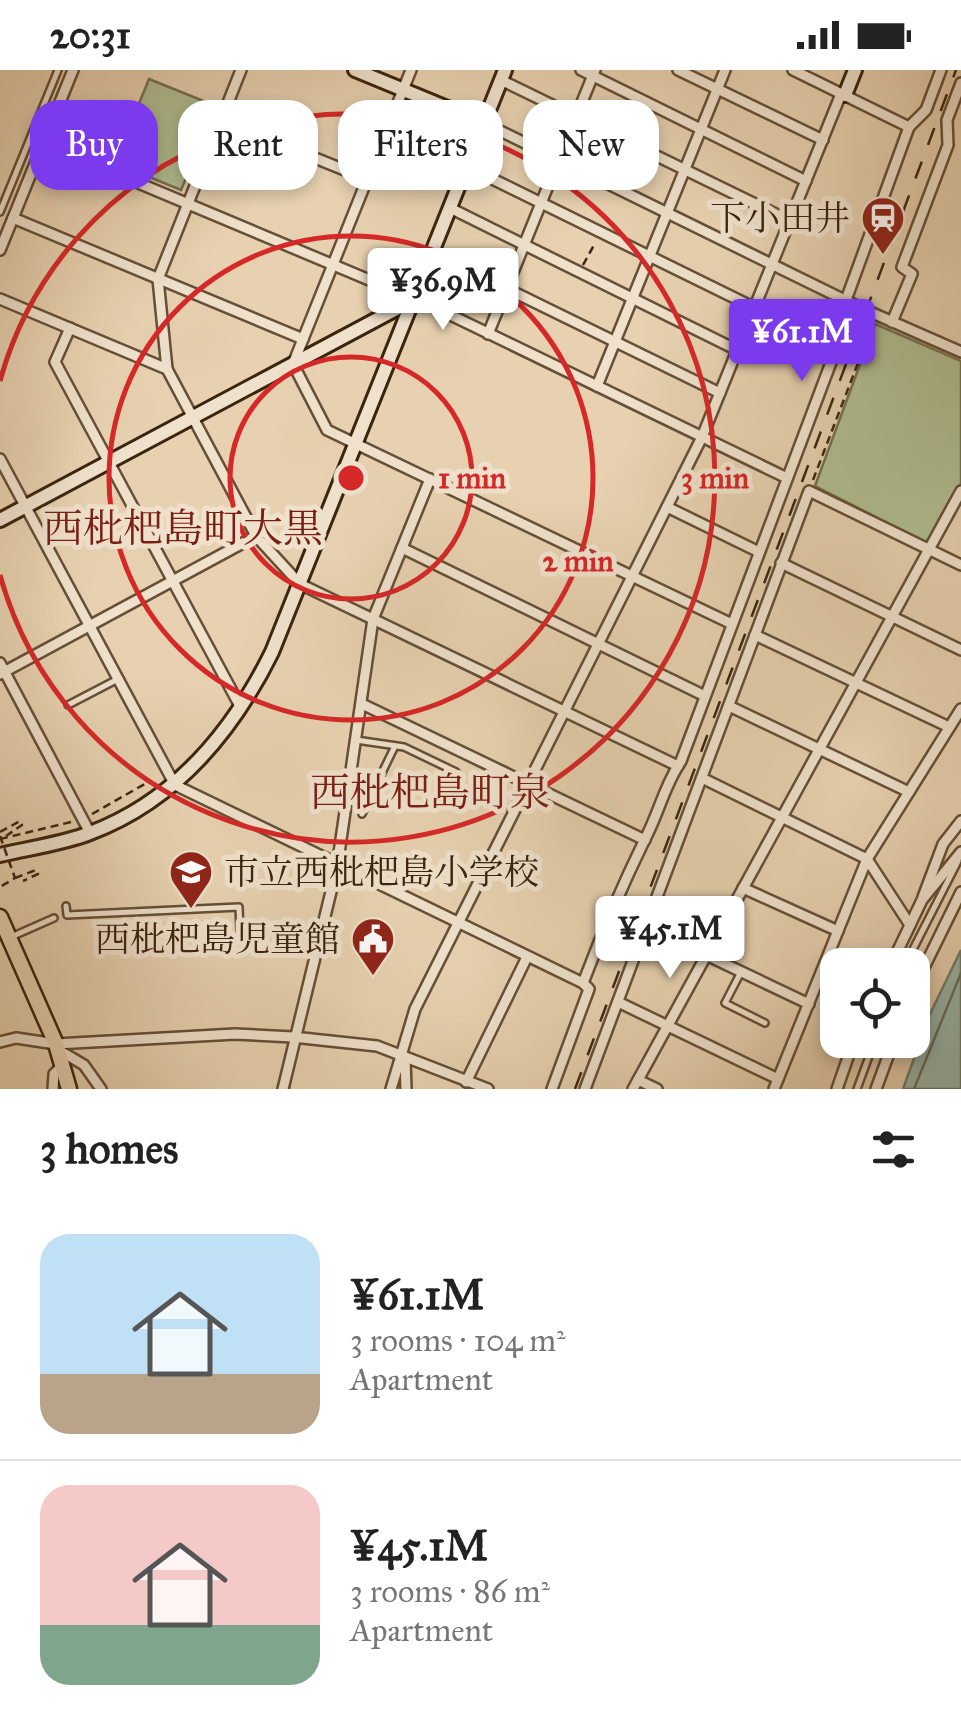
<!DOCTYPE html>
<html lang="en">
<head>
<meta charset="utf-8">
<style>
	:root { --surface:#fff; --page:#f6f6f6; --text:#222; --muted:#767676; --line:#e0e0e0; --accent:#7c3aed }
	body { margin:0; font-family:"IM FELL Great Primer","Noto Serif JP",serif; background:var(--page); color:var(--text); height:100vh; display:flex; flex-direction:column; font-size:38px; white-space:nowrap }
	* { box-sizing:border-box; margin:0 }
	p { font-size:32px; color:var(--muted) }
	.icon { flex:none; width:55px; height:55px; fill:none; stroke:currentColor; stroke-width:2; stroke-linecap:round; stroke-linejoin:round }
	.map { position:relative; height:1019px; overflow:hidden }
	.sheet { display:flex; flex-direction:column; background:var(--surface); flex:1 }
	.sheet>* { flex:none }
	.hud { position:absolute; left:30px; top:30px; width:902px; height:90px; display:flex; gap:20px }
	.tools { position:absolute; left:820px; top:878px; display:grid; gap:20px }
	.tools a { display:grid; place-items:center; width:110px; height:110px; border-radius:20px; background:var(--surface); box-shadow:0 5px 15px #0003; font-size:50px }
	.price { position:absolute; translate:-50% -85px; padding:0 22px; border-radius:10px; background:#fff; color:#222; font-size:32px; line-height:65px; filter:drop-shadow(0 2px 5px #0008) }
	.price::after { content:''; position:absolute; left:50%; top:60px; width:30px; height:22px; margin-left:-15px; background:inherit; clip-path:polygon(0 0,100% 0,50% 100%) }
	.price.selected { background:var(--accent); color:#fff }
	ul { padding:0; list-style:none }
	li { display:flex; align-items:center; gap:30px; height:250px; padding:0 40px }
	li+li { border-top:2px solid var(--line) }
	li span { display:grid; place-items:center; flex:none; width:280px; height:200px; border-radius:30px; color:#555 }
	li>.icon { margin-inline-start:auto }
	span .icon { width:120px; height:120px; fill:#fffc; stroke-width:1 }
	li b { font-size:42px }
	h2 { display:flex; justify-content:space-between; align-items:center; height:120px; padding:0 40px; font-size:42px }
	.pill { padding:0 35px; border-radius:30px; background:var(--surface); box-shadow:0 5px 15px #0003; font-size:35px; line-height:90px }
	.pill.selected { background:var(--accent); color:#fff }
	.status { display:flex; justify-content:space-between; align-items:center; height:70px; padding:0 50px; background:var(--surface); direction:ltr }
	.status svg { height:28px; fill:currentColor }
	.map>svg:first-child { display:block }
</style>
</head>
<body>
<div class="status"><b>20:31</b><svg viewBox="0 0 49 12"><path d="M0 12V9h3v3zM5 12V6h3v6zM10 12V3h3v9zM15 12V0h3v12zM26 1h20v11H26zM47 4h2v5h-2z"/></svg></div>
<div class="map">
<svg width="961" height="1019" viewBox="0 0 961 1019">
	<rect width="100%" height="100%" fill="#e7d1b0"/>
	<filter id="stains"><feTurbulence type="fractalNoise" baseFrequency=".002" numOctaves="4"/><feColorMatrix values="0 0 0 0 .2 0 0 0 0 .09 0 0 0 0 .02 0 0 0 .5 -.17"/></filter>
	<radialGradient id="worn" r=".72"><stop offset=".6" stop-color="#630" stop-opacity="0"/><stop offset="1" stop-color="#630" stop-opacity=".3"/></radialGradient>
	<!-- green -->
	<g fill="#afbd90" stroke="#75704f" stroke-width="2.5">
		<polygon points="149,9 216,36 181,120 115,93"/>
		<polygon points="875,254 961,291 961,413 933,470 927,473 815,416"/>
	</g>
	<!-- water -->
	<polygon fill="#97b7ab" stroke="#727c6c" stroke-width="2.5" points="961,880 961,1019 903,1019 930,944"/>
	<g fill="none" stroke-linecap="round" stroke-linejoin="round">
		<!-- shore -->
		<polyline stroke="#696e5c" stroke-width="2.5" points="914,1019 961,903"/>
		<!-- lane casing -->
		<g stroke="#664f36" stroke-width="10">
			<g id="lane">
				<polyline points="0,142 58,0"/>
				<polyline points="752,246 804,263 808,268"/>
				<polyline points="68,635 116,610"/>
				<polyline points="356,670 404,677 456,702"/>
				<polyline points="362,744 395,676"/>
				<polyline points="66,836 67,845 239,837 240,861 304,858 320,865"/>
				<polyline points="11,867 54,848"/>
				<polyline points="905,895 958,791"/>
				<polyline points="741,902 725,933 765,953"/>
				<polyline points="857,1019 875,970"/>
			</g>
		</g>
		<!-- street casing -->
		<g stroke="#664f36" stroke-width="14">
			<g id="street">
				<polyline points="241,0 158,209 167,299 256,466 300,514 678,696"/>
				<polyline points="411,0 293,294 327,360 732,554"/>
				<polyline points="581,0 806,111"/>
				<polyline points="678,0 823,70"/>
				<polyline points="793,0 909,57"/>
				<polyline points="501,10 790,151"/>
				<polyline points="221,50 367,109"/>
				<polyline points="484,53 861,238 961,282"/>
				<polyline points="43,73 436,238 787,408"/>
				<polyline points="466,96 755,238"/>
				<polyline points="450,138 737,280"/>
				<polyline points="13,148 303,269"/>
				<polyline points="0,180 73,0"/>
				<polyline points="432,182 720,323"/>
				<polyline points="0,229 167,299"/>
				<polyline points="846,230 909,57 926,40 941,0"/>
				<polyline points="892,252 912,204 902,197 948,75 947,50 961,13"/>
				<polyline points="70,258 55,292 241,638"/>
				<polyline points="488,264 595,0"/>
				<polyline points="597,316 725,0"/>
				<polyline points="0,389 175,715 583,913"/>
				<polyline points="667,437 759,482"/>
				<polyline points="402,478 705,626"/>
				<polyline points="781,493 961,580"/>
				<polyline points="755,565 949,657"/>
				<polyline points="0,593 90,763"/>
				<polyline points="0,604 256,466"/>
				<polyline points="362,634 645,770"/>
				<polyline points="729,636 909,722"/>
				<polyline points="702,708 867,789 910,855"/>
				<polyline points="743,818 838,861"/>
				<polyline points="923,827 943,774 961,751"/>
				<polyline points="706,885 809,934"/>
				<polyline points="891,895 922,830 961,782"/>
				<polyline points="912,922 961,822"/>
				<polyline points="618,932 778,1009"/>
				<polyline points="0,972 16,968 56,974 235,964 293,967 377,976 488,1019"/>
				<polyline points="57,979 84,995 101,1019"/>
				<polyline points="405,989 406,1019"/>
				<polyline points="638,1010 657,1019"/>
				<polyline points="466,1012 527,887"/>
				<polyline points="53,1019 54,1004 62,996"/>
				<polyline points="283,1019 337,797 373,549 430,409"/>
				<polyline points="391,1019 415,939 702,367 841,24"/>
				<path d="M552,1019L589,919L583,913C602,863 622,816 645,769C659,743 664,716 681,691L853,234"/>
				<polyline points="585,1019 809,421 961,495"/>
				<polyline points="633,1019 961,421"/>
				<polyline points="774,1019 867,789 961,639"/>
				<polyline points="837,1019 854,970"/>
				<polyline points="876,1019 894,970"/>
			</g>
		</g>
		<!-- secondary casing -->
		<g stroke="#3b240e" stroke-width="18">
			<g id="secondary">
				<polyline points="355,0 484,53"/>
				<polyline points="845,25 855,0"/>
				<polyline points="0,450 413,230"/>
				<path d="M0,785C29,778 62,774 90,763C175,731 233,661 272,582L505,0"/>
			</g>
		</g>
		<!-- primary casing -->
		<g stroke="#3b240e" stroke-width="19">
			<polyline id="primary" points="0,847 56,974 69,1019"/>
		</g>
		<!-- path -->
		<g stroke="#3b240e" stroke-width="2.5" stroke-dasharray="8 5" stroke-linecap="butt">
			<polyline points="583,195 594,175"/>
			<polyline points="813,410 873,254"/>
			<polyline points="92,744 150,711 153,714"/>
			<polyline points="0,762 20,751 22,755 6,766"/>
			<polyline points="0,769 71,752"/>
			<polyline points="15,808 36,800 38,804 23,811"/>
		</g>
		<!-- lane -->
		<use href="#lane" stroke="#efe1cc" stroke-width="5"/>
		<!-- street -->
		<use href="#street" stroke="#efe1cc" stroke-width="9"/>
		<!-- secondary -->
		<use href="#secondary" stroke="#efe1cc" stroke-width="12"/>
		<!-- primary -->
		<use href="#primary" stroke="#e7d1b0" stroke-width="14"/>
		<!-- rail -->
		<polyline stroke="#3b240e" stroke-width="2.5" stroke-dasharray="18 18" stroke-linecap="butt" points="575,1019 956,0"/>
		<!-- path-bridge -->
		<polyline stroke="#3b240e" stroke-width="2.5" stroke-dasharray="8 5" stroke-linecap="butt" points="0,766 15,808 0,817"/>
	</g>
	<!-- distance rings -->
	<g fill="none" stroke="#d62828" stroke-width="5">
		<circle cx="351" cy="408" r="121"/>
		<circle cx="351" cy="408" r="242"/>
		<path d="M0 311A364 364 0 1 1 0 505"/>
	</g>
	<!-- icons -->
	<defs>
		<g id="station-pin" transform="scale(2.25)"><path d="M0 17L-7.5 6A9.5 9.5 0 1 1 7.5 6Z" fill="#8f2418" stroke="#efe1cc"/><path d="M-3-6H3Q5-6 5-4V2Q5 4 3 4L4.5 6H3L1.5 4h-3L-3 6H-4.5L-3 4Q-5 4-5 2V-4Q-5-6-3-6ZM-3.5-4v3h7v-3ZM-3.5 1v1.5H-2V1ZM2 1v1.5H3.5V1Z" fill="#fff"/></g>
		<g id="school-pin" transform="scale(2.25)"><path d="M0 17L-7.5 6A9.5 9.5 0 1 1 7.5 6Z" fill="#8f2418" stroke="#efe1cc"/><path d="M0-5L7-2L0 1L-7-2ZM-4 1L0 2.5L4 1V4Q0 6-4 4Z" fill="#fff"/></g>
		<g id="civic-pin" transform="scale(2.25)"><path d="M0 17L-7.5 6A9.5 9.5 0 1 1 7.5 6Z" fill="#8f2418" stroke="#efe1cc"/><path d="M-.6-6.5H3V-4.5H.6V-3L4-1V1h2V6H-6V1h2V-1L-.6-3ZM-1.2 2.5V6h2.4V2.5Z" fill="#fff"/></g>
	</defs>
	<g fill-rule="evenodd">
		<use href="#station-pin" x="883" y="148"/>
		<use href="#school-pin" x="191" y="802"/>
		<use href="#civic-pin" x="373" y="869"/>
	</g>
	<g text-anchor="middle" stroke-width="10" stroke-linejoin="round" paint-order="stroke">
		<!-- poi labels -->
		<g font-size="35" fill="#3b240e" stroke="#efe1cc" text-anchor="end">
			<text x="850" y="160">下小田井</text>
			<text x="224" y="814" text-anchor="start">市立西枇杷島小学校</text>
			<text x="340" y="881">西枇杷島児童館</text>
		</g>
		<!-- quarter labels -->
		<g font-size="40" fill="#7a1f14" stroke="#efe1cc">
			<text x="183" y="472">西枇杷島町大黒</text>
			<text x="430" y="736">西枇杷島町泉</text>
		</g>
	</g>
	<circle cx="351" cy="408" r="15" fill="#d62828" stroke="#efe1cc" stroke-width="5"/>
	<g font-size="30" text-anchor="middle" font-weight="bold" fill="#d62828" stroke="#efe1cc" stroke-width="10" stroke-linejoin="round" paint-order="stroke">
		<text x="472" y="418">1 min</text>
		<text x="715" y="418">3 min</text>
		<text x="578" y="501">2 min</text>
	</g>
	<rect width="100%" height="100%" filter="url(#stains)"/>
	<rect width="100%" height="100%" fill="url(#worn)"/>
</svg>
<div class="tools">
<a><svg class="icon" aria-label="locate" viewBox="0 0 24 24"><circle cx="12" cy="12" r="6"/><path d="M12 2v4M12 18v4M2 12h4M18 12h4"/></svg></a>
</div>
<b class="price" style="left:443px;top:263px">¥36.9M</b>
<b class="price selected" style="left:802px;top:314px">¥61.1M</b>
<b class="price" style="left:670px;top:911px">¥45.1M</b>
<div class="hud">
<a class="pill selected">Buy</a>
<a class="pill">Rent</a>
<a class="pill">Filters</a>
<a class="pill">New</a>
</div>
</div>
<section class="sheet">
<h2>3 homes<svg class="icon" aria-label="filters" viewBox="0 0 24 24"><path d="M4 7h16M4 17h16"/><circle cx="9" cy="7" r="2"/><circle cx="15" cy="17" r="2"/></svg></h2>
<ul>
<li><span style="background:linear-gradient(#bfe0f5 70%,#b9a48a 0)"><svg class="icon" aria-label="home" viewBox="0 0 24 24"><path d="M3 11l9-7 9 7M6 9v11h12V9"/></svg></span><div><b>¥61.1M</b><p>3 rooms · 104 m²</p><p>Apartment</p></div></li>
<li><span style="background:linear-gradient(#f6c9c9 70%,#7fa58c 0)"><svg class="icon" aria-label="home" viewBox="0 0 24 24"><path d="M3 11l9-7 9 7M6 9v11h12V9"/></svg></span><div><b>¥45.1M</b><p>3 rooms · 86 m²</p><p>Apartment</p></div></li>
</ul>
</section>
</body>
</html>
